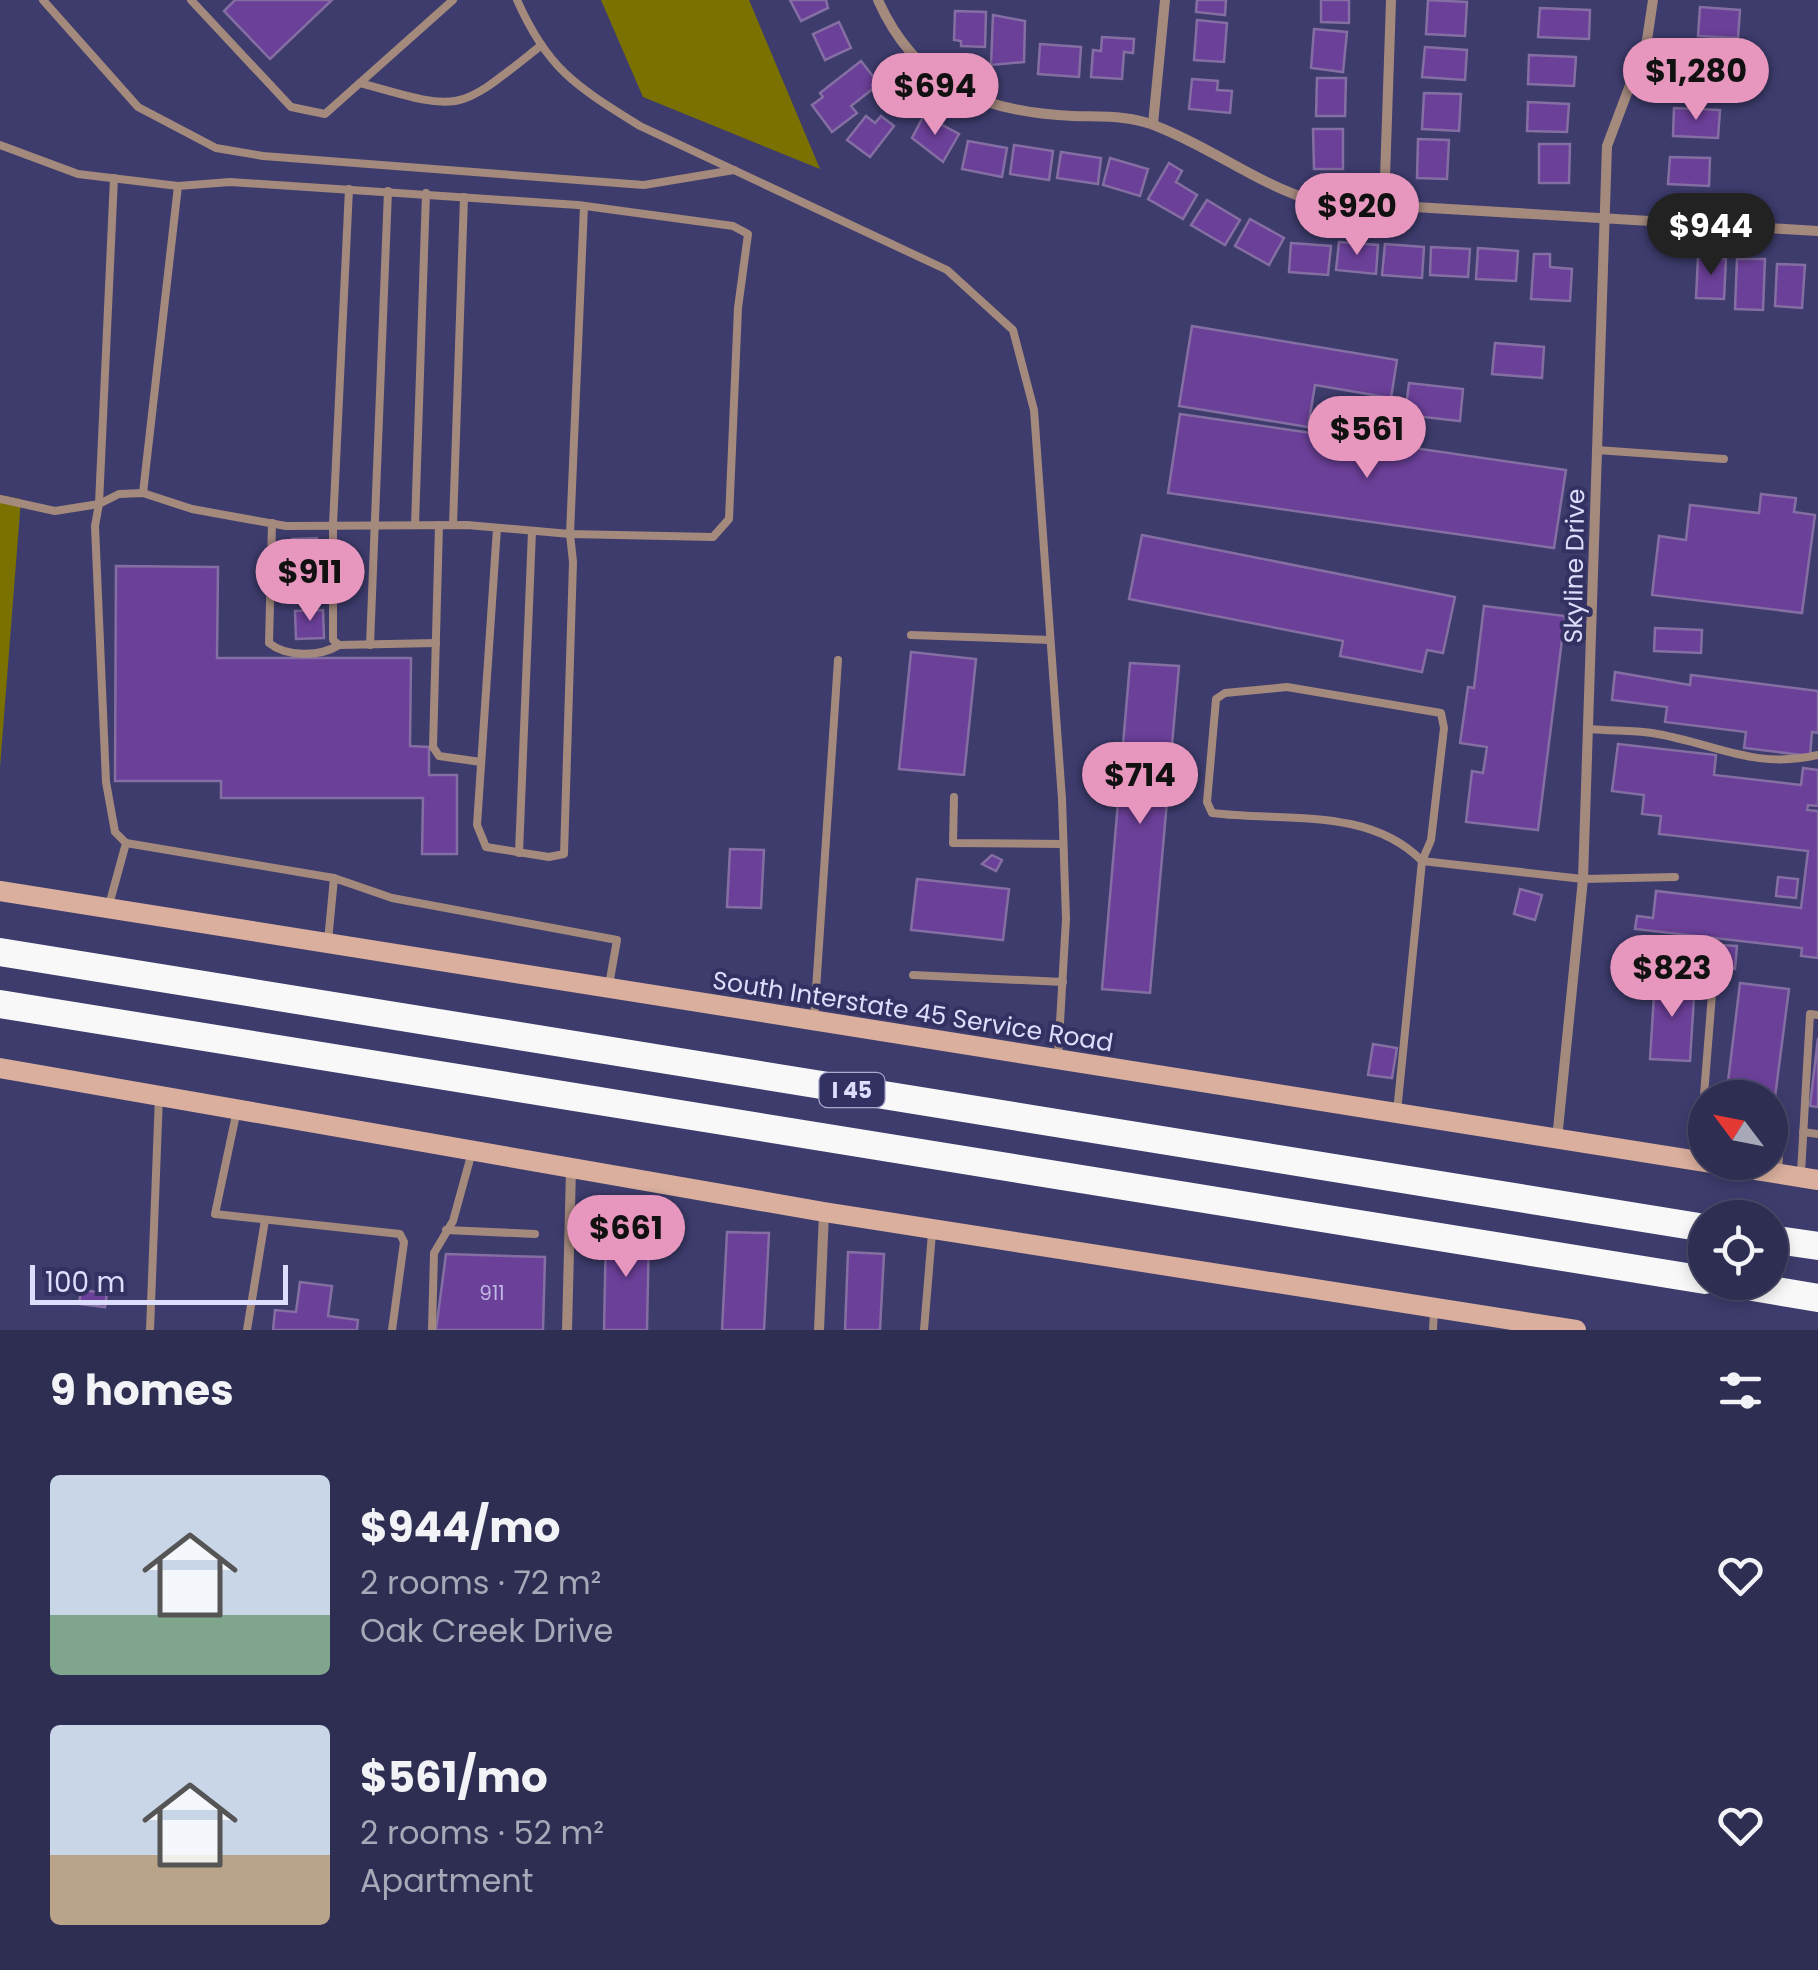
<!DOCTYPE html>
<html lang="en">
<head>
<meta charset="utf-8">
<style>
	:root { --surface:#2e2d52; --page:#363559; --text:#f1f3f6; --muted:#a7a8b8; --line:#494969; --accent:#e797bd }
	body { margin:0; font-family:Poppins,sans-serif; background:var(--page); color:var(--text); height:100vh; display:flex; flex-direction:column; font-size:38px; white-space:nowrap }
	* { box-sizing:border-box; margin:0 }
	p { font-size:32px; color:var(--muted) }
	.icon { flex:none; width:55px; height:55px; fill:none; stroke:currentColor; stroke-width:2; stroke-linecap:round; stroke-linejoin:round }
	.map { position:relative; height:1330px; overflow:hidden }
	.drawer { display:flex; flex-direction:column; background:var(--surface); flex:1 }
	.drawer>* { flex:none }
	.needle { width:65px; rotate:302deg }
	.tools { position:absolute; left:1688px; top:1080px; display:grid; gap:20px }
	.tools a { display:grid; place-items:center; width:100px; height:100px; border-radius:50%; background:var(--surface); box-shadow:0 5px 15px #0003,0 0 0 2px var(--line); font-size:50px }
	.scale { position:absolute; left:30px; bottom:25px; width:258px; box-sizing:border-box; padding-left:10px; border:5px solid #dddefd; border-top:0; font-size:28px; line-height:35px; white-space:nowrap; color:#dddefd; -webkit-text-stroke:8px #333161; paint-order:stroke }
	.price { position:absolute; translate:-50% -85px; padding:0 22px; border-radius:35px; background:var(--accent); color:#111; font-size:32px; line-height:65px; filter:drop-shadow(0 2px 5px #0008) }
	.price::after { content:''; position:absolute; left:50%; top:60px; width:30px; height:22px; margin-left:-15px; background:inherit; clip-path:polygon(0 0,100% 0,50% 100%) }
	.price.selected { background:#222; color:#fff }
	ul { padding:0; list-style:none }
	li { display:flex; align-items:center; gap:30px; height:250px; padding:0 50px }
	li span { display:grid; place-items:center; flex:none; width:280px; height:200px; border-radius:10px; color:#555 }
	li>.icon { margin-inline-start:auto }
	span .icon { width:120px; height:120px; fill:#fffc; stroke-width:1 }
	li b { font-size:42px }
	h2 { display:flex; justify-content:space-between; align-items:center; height:120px; padding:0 50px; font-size:42px }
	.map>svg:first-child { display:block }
</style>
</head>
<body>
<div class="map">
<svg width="1818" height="1330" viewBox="0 0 1818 1330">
	<rect width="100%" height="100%" fill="#3d3c6d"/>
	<!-- forest -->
	<g fill="#7b7101">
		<polygon points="601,0 749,0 820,169 643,97"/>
		<polygon points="0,495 21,499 0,767"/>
	</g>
	<!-- building -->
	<g fill="#6b4099" stroke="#846ea2" stroke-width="2.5">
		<polygon points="235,0 332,0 270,59 224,11"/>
		<polygon points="790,0 826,0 828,8 801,21"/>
		<polygon points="1197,0 1226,0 1225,15 1196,12"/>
		<polygon points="1321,0 1349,0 1349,23 1321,22"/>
		<polygon points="1428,0 1467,2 1465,36 1426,34"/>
		<polygon points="1700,7 1740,10 1738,38 1698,36"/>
		<polygon points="1540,8 1590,10 1589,39 1538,37"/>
		<polygon points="955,11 986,12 985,47 961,46 961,41 954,40"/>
		<polygon points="993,15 1025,21 1024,62 991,65"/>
		<polygon points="1197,20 1227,23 1224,62 1194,60"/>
		<polygon points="839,22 851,48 825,60 813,34"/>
		<polygon points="1314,29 1347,32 1343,72 1311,68"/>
		<polygon points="1102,37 1134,39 1133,53 1124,52 1122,79 1091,77 1093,50 1101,51"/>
		<polygon points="1040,44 1081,47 1079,77 1038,74"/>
		<polygon points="1425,47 1467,50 1465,80 1422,77"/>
		<polygon points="1529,55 1576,57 1574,86 1528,84"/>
		<polygon points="1690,59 1727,60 1726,88 1689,87"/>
		<polygon points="861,61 879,84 851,106 857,113 832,132 812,105 823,97 820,93"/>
		<polygon points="1317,78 1346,78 1345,116 1316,116"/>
		<polygon points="1192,79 1218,81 1217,90 1232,91 1230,113 1189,109"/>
		<polygon points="1424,93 1461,94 1459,131 1422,129"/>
		<polygon points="1528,102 1569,104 1567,132 1527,131"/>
		<polygon points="1674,108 1720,110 1718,138 1673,136"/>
		<polygon points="924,115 959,134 943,162 912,138"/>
		<polygon points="866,116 875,123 881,116 894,126 870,157 847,140"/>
		<polygon points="1313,129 1343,129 1343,169 1314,169"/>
		<polygon points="1418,139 1449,140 1447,179 1417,178"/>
		<polygon points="968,141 1007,148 1002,177 962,169"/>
		<polygon points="1539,144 1570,144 1569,183 1539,183"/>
		<polygon points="1014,145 1053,151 1049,180 1010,174"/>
		<polygon points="1061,152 1101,158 1098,184 1057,178"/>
		<polygon points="1670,157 1710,158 1709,186 1668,184"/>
		<polygon points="1110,158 1148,169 1140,196 1103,185"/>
		<polygon points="1169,163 1182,171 1176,182 1197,195 1183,219 1148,199"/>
		<polygon points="1207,200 1240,220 1225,245 1191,225"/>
		<polygon points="1250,219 1284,238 1269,265 1235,246"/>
		<polygon points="1339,242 1378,245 1376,274 1336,270"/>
		<polygon points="1291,243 1331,246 1328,275 1289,272"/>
		<polygon points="1385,244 1424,247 1422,278 1382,275"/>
		<polygon points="1431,247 1470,249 1468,277 1430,275"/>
		<polygon points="1478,248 1518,251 1516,281 1476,279"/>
		<polygon points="1534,254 1550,254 1550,267 1572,269 1570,301 1531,299"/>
		<polygon points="1698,257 1726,259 1724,299 1696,298"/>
		<polygon points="1737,259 1765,259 1763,310 1735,309"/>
		<polygon points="1777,264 1805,265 1802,308 1775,306"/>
		<polygon points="1192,326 1397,360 1391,398 1315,385 1308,427 1179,406"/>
		<polygon points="1495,343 1544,347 1542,378 1492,374"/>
		<polygon points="1409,383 1463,389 1460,421 1405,415"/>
		<polygon points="1180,414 1566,470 1554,548 1168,493"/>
		<polygon points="1761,494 1796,498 1794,512 1815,515 1802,613 1652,595 1659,536 1686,540 1690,505 1759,513"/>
		<polygon points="1142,535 1455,597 1443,653 1427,650 1422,672 1340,656 1343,641 1129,599"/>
		<polygon points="317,538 319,603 294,603 292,539"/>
		<polygon points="116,566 218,567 217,658 411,658 410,746 429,747 429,775 457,775 457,854 422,854 423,798 221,798 221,781 115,781"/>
		<polygon points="1484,606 1565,616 1538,830 1466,822 1472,771 1483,773 1487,747 1460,743 1468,687 1474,688"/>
		<polygon points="323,610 324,638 296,639 295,611"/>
		<polygon points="1655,628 1702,630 1701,653 1654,651"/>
		<polygon points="911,652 976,659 964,775 899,769"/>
		<polygon points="1130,663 1179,666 1150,993 1102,989"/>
		<polygon points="1615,672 1690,685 1691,675 1818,691 1818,733 1812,732 1810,756 1744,748 1746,732 1665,722 1667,707 1612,700"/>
		<polygon points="1618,744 1716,755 1714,775 1801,785 1803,768 1818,770 1818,806 1808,805 1807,810 1818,811 1818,958 1801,956 1802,948 1635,929 1637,916 1653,918 1656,891 1801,908 1808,851 1659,834 1661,816 1642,814 1644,795 1612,791"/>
		<polygon points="730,849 764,850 761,908 727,907"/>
		<polygon points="992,855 1002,860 996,871 982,864"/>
		<polygon points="1778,877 1798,879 1796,898 1776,896"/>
		<polygon points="917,879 1009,889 1003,940 911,930"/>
		<polygon points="1520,889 1542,895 1535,920 1514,914"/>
		<polygon points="1698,944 1737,946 1735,969 1696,967"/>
		<polygon points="1655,979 1695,981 1690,1061 1650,1059"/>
		<polygon points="1740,983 1789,989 1774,1105 1770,1098 1726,1098"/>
		<polygon points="1818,1038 1818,1107 1810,1106"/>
		<polygon points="1373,1044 1397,1048 1392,1078 1368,1075"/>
		<polygon points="606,1230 649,1231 647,1330 604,1330"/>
		<polygon points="727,1232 769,1233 764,1330 722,1330"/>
		<polygon points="848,1252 884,1254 880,1330 845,1330"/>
		<polygon points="446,1254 545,1257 543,1330 436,1330"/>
		<polygon points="300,1282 332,1286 328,1316 358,1320 357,1330 273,1330 275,1310 296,1312"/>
		<polygon points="81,1290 107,1293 105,1307 79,1304"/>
	</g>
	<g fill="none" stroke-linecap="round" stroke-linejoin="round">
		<!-- service -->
		<g stroke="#a4897d" stroke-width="8">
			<polyline points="43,0 138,107 216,148 263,156 644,185 734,170"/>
			<polyline points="191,0 291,107 325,114 453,0"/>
			<path d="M517,0C548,70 576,86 640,126L947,270L1013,330L1034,410L1062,799L1066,919L1058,1057"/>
			<path d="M360,83C463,112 456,113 539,47"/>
			<polyline points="0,145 78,174 178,186"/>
			<polyline points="349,189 333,525 333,640 339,645 436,643"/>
			<polyline points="1597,450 1724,459"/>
			<polyline points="143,493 178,186 230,182 578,205 733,226 748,234 738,308 729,519 713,537 570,534 584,206"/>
			<polyline points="0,499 55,511 99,504 114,178"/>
			<path d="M272,523L269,643C286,657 320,657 339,645"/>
			<polyline points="415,525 426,193"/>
			<polyline points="439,525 433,747 439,756 481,762"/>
			<polyline points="453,525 464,197"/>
			<polyline points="911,635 1050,640"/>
			<polyline points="370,645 388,191"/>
			<path d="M1287,687L1441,713L1444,728L1431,840L1422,861C1368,806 1283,822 1212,813L1207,802L1216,699L1225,693Z"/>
			<path d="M1590,729C1610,731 1632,730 1652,733C1715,743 1752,770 1818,755"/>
			<polyline points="954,797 953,843 1063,844"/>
			<polyline points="126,843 115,832 106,782 95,526 99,504 119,494 143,493 192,509 286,526 467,525 570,534 573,562 564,854 549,857 486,847 477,825 497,528"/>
			<polyline points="519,853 532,531"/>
			<polyline points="334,878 392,898 617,940 609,985"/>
			<polyline points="109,905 126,843 334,878 328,941"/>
			<polyline points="913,975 1063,982"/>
			<polyline points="814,1020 838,660"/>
			<polyline points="237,1110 215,1214 400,1234 404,1242 392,1330"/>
			<polyline points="1397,1112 1422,861 1583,879 1675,877"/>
			<polyline points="1803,1132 1818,1134"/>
			<polyline points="1770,1133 1780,1142 1778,1173"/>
			<polyline points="1699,1158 1712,994"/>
			<polyline points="1801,1173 1810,1014 1818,1015"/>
			<polyline points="446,1230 535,1234"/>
			<polyline points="150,1330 159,1096"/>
			<polyline points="247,1330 265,1220"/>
			<polyline points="432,1330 434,1253 453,1221 472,1152"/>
			<polyline points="924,1330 932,1233"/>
			<polyline points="1433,1330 1434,1310"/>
		</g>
		<!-- minor -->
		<g stroke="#a4897d" stroke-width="10">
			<path d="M878,0C916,86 983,112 1073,116C1101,117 1130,115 1156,126C1211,147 1257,184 1314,201L1818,231"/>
			<polyline points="1153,124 1165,0"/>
			<polyline points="1384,207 1391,0"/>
			<polyline points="1557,1139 1583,879 1607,146 1647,40 1653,0"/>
			<polyline points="567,1330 571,1169"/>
			<polyline points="819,1330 824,1213"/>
		</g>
		<!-- secondary -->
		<g stroke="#daaf9d" stroke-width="20">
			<polyline points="0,891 1818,1180"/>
			<polyline points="0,1068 824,1212 1576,1330"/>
		</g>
		<!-- motorway -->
		<g stroke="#f8f8f8" stroke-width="28">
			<polyline points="0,952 1705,1228"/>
			<polyline points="0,1004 1705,1280"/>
			<polyline points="1770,1239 1818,1246"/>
			<polyline points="1723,1282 1818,1298"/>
		</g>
	</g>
	<g text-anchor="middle" stroke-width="8" stroke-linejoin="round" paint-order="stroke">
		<!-- number labels -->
		<g font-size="20" fill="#c0b6e4">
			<text x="492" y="1300">911</text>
		</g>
		<!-- shield labels -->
		<rect fill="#333161" stroke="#aaaace" stroke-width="2.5" x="819.5" y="1073" width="65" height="34" rx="8"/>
		<g font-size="22" font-weight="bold" fill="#dddefd">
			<text x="852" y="1098">I 45</text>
		</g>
		<!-- street labels -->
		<g font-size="25" fill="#dddefd" stroke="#333161">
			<text transform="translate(1574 566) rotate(-89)" y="9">Skyline Drive</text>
			<text transform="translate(913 1011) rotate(9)" y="9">South Interstate 45 Service Road</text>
		</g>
	</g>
</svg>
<div class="tools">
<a><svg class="needle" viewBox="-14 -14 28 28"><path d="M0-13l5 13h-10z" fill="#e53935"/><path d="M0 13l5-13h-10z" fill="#a7a8b8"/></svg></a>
<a><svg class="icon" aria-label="locate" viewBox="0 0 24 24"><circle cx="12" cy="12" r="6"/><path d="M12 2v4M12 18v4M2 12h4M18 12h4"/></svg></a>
</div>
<div class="scale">100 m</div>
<b class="price" style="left:1696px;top:123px">$1,280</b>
<b class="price" style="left:935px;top:138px">$694</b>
<b class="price" style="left:1357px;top:258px">$920</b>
<b class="price selected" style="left:1711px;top:278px">$944</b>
<b class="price" style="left:1367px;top:481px">$561</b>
<b class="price" style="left:310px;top:624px">$911</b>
<b class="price" style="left:1140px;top:827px">$714</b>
<b class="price" style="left:1672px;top:1020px">$823</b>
<b class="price" style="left:626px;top:1280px">$661</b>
</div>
<section class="drawer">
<h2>9 homes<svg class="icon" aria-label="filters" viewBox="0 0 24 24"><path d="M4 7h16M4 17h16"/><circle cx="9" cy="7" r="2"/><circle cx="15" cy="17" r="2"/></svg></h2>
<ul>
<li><span style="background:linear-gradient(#c9d6e8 70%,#7fa58c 0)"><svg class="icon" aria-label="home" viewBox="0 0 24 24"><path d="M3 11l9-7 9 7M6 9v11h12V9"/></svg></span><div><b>$944/mo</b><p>2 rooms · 72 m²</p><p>Oak Creek Drive</p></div><svg class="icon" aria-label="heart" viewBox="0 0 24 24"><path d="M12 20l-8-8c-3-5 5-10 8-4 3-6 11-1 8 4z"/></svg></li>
<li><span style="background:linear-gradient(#c9d6e8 65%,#b9a48a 0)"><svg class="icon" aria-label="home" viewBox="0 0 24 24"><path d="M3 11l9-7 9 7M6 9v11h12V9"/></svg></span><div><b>$561/mo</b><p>2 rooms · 52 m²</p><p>Apartment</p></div><svg class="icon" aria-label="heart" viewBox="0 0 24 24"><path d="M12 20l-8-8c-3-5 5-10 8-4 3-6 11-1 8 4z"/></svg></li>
</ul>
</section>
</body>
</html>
